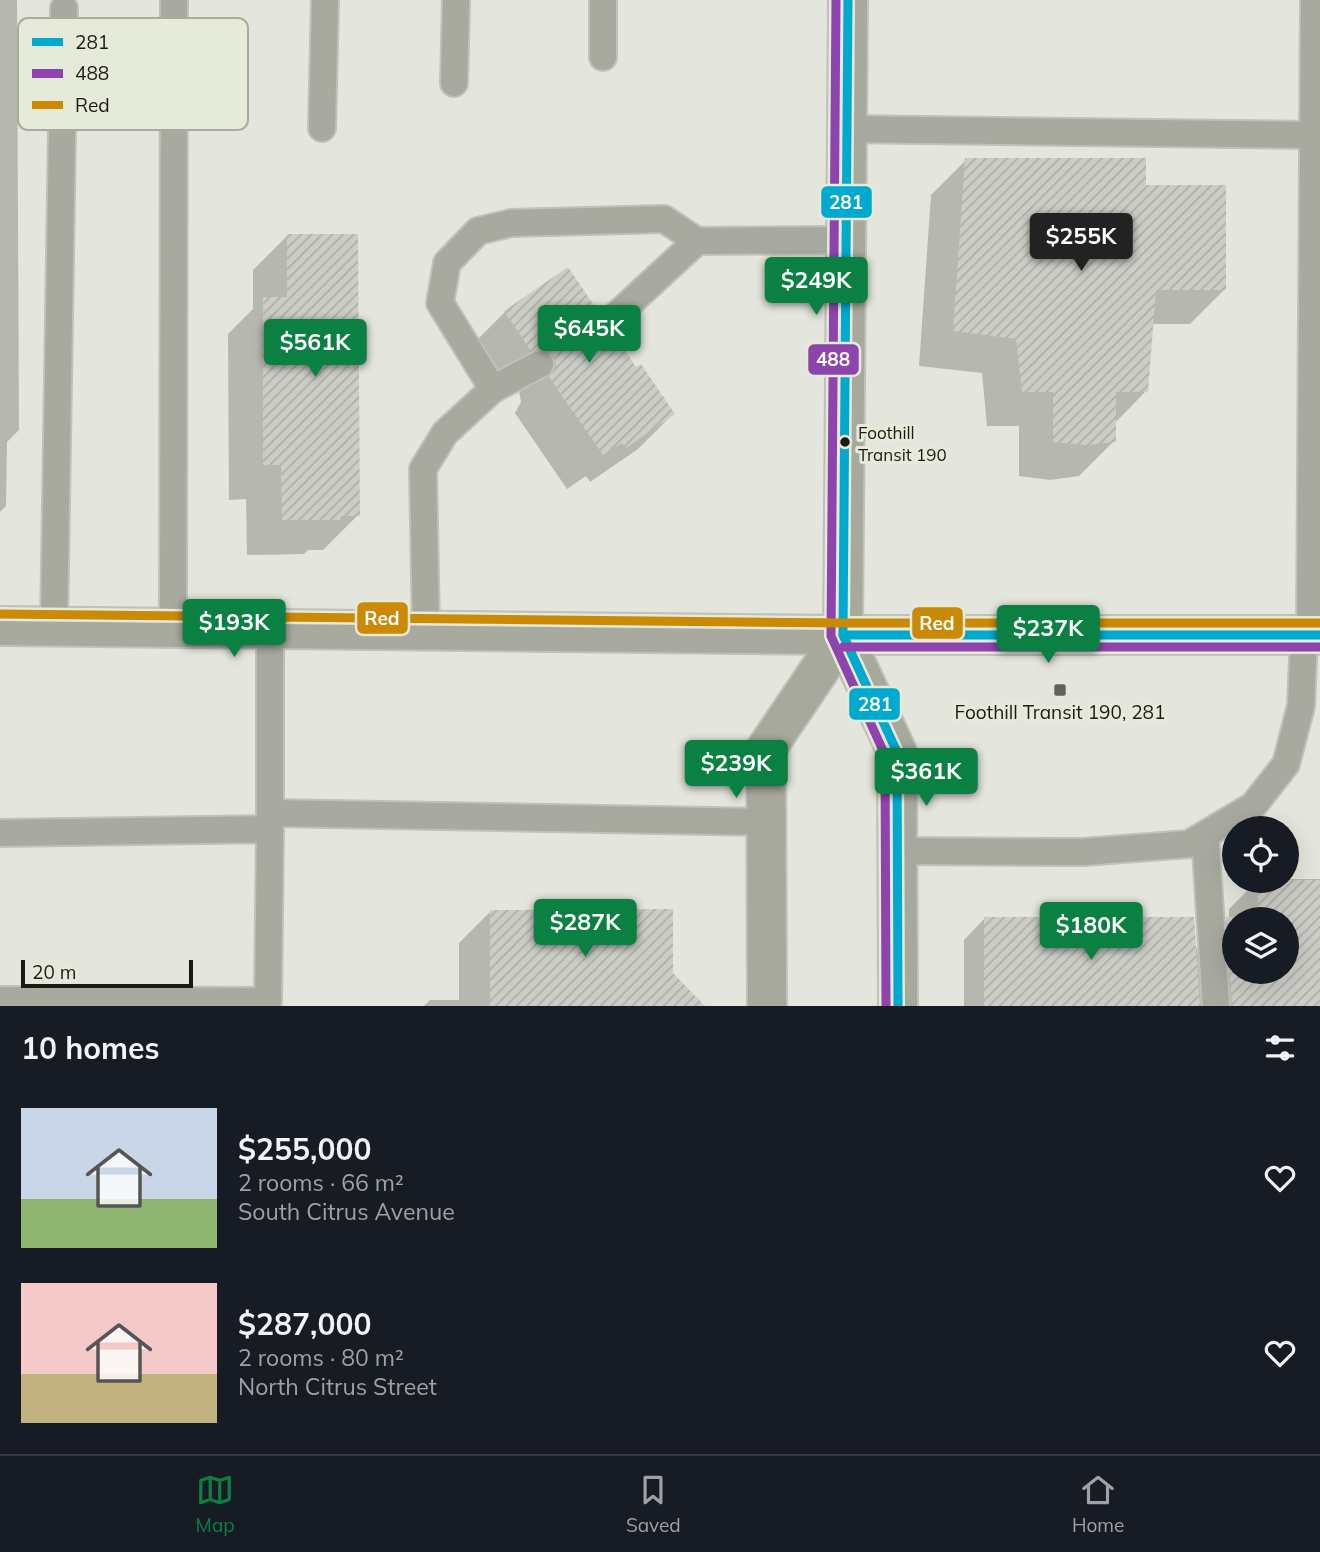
<!DOCTYPE html>
<html lang="en">
<head>
<meta charset="utf-8">
<style>
	:root { --surface:#171b24; --page:#242831; --text:#f1f3f6; --muted:#9ea1a6; --line:#363941; --accent:#0b8043 }
	body { margin:0; font-family:Mulish,sans-serif; background:var(--page); color:var(--text); height:100vh; display:flex; flex-direction:column; font-size:26px; white-space:nowrap }
	* { box-sizing:border-box; margin:0 }
	p { font-size:23px; color:var(--muted) }
	.icon { flex:none; width:38px; height:38px; fill:none; stroke:currentColor; stroke-width:2; stroke-linecap:round; stroke-linejoin:round }
	.map { position:relative; height:1006px; overflow:hidden }
	.sheet { display:flex; flex-direction:column; background:var(--surface); flex:1 }
	.sheet>* { flex:none }
	.tools { position:absolute; left:1222px; top:816px; display:grid; gap:14px }
	.tools a { display:grid; place-items:center; width:77px; height:77px; border-radius:50%; background:var(--surface); box-shadow:0 7px 28px #0002; font-size:35px }
	.scale { position:absolute; left:21px; bottom:18px; width:172px; box-sizing:border-box; padding-left:7px; border:4px solid #191b15; border-top:0; font-size:19px; line-height:24px; white-space:nowrap; color:#191b15; -webkit-text-stroke:5px #e6ead9; paint-order:stroke }
	.price { position:absolute; translate:-50% -60px; padding:0 16px; border-radius:7px; background:var(--accent); color:#fff; font-size:23px; line-height:46px; filter:drop-shadow(0 2px 4px #0008) }
	.price::after { content:''; position:absolute; left:50%; top:42px; width:21px; height:16px; margin-left:-10px; background:inherit; clip-path:polygon(0 0,100% 0,50% 100%) }
	.price.active { background:#222; color:#fff }
	ul { padding:0; list-style:none }
	li { display:flex; align-items:center; gap:21px; height:175px; padding:0 21px }
	li span { display:grid; place-items:center; flex:none; width:196px; height:140px; border-radius:0px; color:#555 }
	li>.icon { margin-inline-start:auto }
	span .icon { width:84px; height:84px; fill:#fffc; stroke-width:1 }
	li b { font-size:30px }
	h2 { display:flex; justify-content:space-between; align-items:center; height:84px; padding:0 21px; font-size:30px }
	.tab-bar { display:flex; justify-content:space-around; align-items:center; height:98px; border-top:2px solid var(--line); background:var(--surface); font-size:19px; color:var(--muted) }
	.tab-bar a { display:grid; justify-items:center; gap:4px }
	.tab-bar .active { color:var(--accent) }
	.map>svg:first-child { display:block }
</style>
</head>
<body>
<div class="map">
<svg width="1320" height="1006" viewBox="0 0 1320 1006">
	<defs>
		<pattern id="building-hatch" width="6" height="6" patternUnits="userSpaceOnUse" patternTransform="scale(1.75)"><rect width="6" height="6" fill="#cccdc6"/><path d="M-1 1l2-2M0 6l6-6M5 7l2-2" fill="none" stroke="#afafa9"/></pattern>
	</defs>
	<rect width="100%" height="100%" fill="#e4e6dd"/>
	<!-- shadow -->
	<g fill="#0003" fill-rule="evenodd">
		<polygon points="0,0 17,0 19,430 7,442 6,506 0,512"/>
		<polygon points="966,160 1144,187 1225,289 1190,324 1152,324 1146,391 1114,424 1114,441 1079,476 1050,480 1019,476 1019,426 987,426 982,373 919,366 931,195"/>
		<polygon points="288,235 358,515 323,550 308,550 304,554 247,555 246,499 229,500 228,334 253,309 253,270"/>
		<polygon points="505,312 590,320 593,335 635,369 673,414 638,449 590,482 586,476 567,489 515,413 521,402 519,391 506,382 470,347"/>
		<path d="M1286,879H1320V1006H964V940L985,918L1195,950L1229,918V909L1258,880ZM1234,919H1286V971H1234Z"/>
		<polygon points="490,912 671,973 678,1006 424,1006 430,1000 459,1000 459,943"/>
	</g>
	<!-- building -->
	<g fill="url(#building-hatch)" fill-rule="evenodd">
		<polygon points="965,158 1146,158 1146,185 1226,185 1226,290 1156,290 1148,392 1116,392 1116,442 1086,445 1053,442 1053,392 1022,392 1016,339 953,331"/>
		<polygon points="287,234 358,234 360,516 341,516 341,520 282,520 281,465 263,465 263,297 287,297"/>
		<polygon points="568,267 598,311 592,320 595,334 603,339 616,337 636,367 641,364 675,414 626,448 622,443 603,455 549,377 556,365 554,356 541,348 531,351 504,311"/>
		<path d="M1258,880H1320V1006H1232L1226,917H1258ZM1234,919H1286V971H1234Z"/>
		<polygon points="673,909 673,973 705,1006 490,1006 490,910"/>
		<polygon points="984,917 1194,917 1200,1006 984,1006"/>
	</g>
	<g fill="none" stroke-linecap="round" stroke-linejoin="round">
		<!-- service casing -->
		<g stroke="#bfc1ba" stroke-width="30">
			<g id="service">
				<polyline points="603,57 603,0"/>
				<polyline points="454,83 456,0"/>
				<polyline points="322,128 325,0"/>
				<polyline points="846,129 1313,135"/>
				<polyline points="607,324 697,241"/>
				<polyline points="493,389 440,303 447,263 478,231 511,223 664,219 697,241 846,240"/>
				<polyline points="54,627 64,8"/>
				<polyline points="173,628 174,0"/>
				<polyline points="270,630 270,829"/>
				<polyline points="426,631 423,469 445,433 493,389 540,364"/>
				<polyline points="1310,635 1314,0"/>
				<polyline points="270,813 766,822"/>
				<polyline points="0,833 270,829 268,1001 0,1000"/>
				<polyline points="1205,835 1216,1006"/>
				<polyline points="897,851 1083,852 1189,844 1253,806 1286,764 1301,706 1304,635"/>
			</g>
		</g>
		<!-- tertiary casing -->
		<g stroke="#bfc1ba" stroke-width="42">
			<polyline id="tertiary" points="0,626 843,635 1320,635"/>
		</g>
		<!-- secondary casing -->
		<g stroke="#bfc1ba" stroke-width="42">
			<g id="secondary">
				<polyline points="848,0 843,635 897,752 898,1006"/>
				<polyline points="767,1006 766,749 843,635"/>
			</g>
		</g>
		<!-- service -->
		<use href="#service" stroke="#a8aaa0" stroke-width="26"/>
		<!-- tertiary -->
		<use href="#tertiary" stroke="#a8aaa0" stroke-width="38"/>
		<!-- secondary -->
		<use href="#secondary" stroke="#a7a99d" stroke-width="38"/>
		<!-- bus-1 casing -->
		<g stroke="#e6ead9" stroke-width="14">
			<g id="bus-1">
				<polyline points="848,0 843,635 897,752 898,1006"/>
				<polyline points="843,635 1320,635"/>
			</g>
		</g>
		<!-- bus-2 casing -->
		<g stroke="#e6ead9" stroke-width="14">
			<g id="bus-2">
				<polyline points="836,0 831,636 885,755 886,1006"/>
				<polyline points="843,647 1320,647"/>
			</g>
		</g>
		<!-- bus-3 casing -->
		<g stroke="#e6ead9" stroke-width="14">
			<polyline id="bus-3" points="0,614 843,623 1320,623"/>
		</g>
		<!-- bus-1 -->
		<use href="#bus-1" stroke="#00a9ce" stroke-width="9"/>
		<!-- bus-2 -->
		<use href="#bus-2" stroke="#8e44ad" stroke-width="9"/>
		<!-- bus-3 -->
		<use href="#bus-3" stroke="#cb8a04" stroke-width="9"/>
	</g>
	<!-- markers -->
	<circle fill="#191b15" stroke="#e6ead9" stroke-width="2.5" cx="845" cy="442" r="6"/>
	<rect fill="#60625b" stroke="#e6ead9" stroke-width="2.5" x="1053" y="683" width="14" height="14" rx="3.5"/>
	<g text-anchor="middle" stroke-width="6" stroke-linejoin="round" paint-order="stroke">
		<!-- bus labels -->
		<g font-size="17" fill="#191b15" stroke="#e6ead9" text-anchor="start">
			<text x="858" y="439">Foothill<tspan x="858" dy="22">Transit 190</tspan></text>
		</g>
		<!-- poi labels -->
		<g font-size="19" fill="#191b15" stroke="#e6ead9">
			<text x="1060" y="719">Foothill Transit 190, 281</text>
		</g>
	</g>
	<!-- legend -->
	<rect x="18" y="18" width="230" height="112" rx="10" fill="#e6ead9" stroke="#a8ac9e" stroke-width="2"/>
	<rect x="32" y="38" width="31" height="8" fill="#00a9ce"/>
	<rect x="32" y="69" width="31" height="9" fill="#8e44ad"/>
	<rect x="32" y="101" width="31" height="8" fill="#cb8a04"/>
	<g font-size="19" fill="#191b15">
		<text x="75" y="49">281</text>
		<text x="75" y="80">488</text>
		<text x="75" y="112">Red</text>
	</g>
	<g stroke="#e6ead9" stroke-width="2.5">
		<rect x="820" y="185" width="53" height="34" rx="7" fill="#00a9ce"/>
		<rect x="807" y="343" width="53" height="33" rx="7" fill="#8e44ad"/>
		<rect x="356" y="601" width="53" height="34" rx="7" fill="#cb8a04"/>
		<rect x="911" y="606" width="53" height="34" rx="7" fill="#cb8a04"/>
		<rect x="848" y="687" width="53" height="34" rx="7" fill="#00a9ce"/>
	</g>
	<g font-size="19" text-anchor="middle" font-weight="bold" fill="#fff">
		<text x="846" y="209">281</text>
		<text x="833" y="366">488</text>
		<text x="382" y="625">Red</text>
		<text x="937" y="630">Red</text>
		<text x="875" y="711">281</text>
	</g>
</svg>
<div class="tools">
<a><svg class="icon" aria-label="locate" viewBox="0 0 24 24"><circle cx="12" cy="12" r="6"/><path d="M12 2v4M12 18v4M2 12h4M18 12h4"/></svg></a>
<a><svg class="icon" aria-label="layers" viewBox="0 0 24 24"><path d="M12 4l9 5-9 5-9-5zM3 14l9 5 9-5"/></svg></a>
</div>
<div class="scale">20 m</div>
<b class="price active" style="left:1081px;top:273px">$255K</b>
<b class="price" style="left:816px;top:317px">$249K</b>
<b class="price" style="left:589px;top:365px">$645K</b>
<b class="price" style="left:315px;top:379px">$561K</b>
<b class="price" style="left:234px;top:659px">$193K</b>
<b class="price" style="left:1048px;top:665px">$237K</b>
<b class="price" style="left:736px;top:800px">$239K</b>
<b class="price" style="left:926px;top:808px">$361K</b>
<b class="price" style="left:585px;top:959px">$287K</b>
<b class="price" style="left:1091px;top:962px">$180K</b>
</div>
<section class="sheet">
<h2>10 homes<svg class="icon" aria-label="filters" viewBox="0 0 24 24"><path d="M4 7h16M4 17h16"/><circle cx="9" cy="7" r="2"/><circle cx="15" cy="17" r="2"/></svg></h2>
<ul>
<li><span style="background:linear-gradient(#c9d6e8 65%,#8fb573 0)"><svg class="icon" aria-label="home" viewBox="0 0 24 24"><path d="M3 11l9-7 9 7M6 9v11h12V9"/></svg></span><div><b>$255,000</b><p>2 rooms · 66 m²</p><p>South Citrus Avenue</p></div><svg class="icon" aria-label="heart" viewBox="0 0 24 24"><path d="M12 20l-8-8c-3-5 5-10 8-4 3-6 11-1 8 4z"/></svg></li>
<li><span style="background:linear-gradient(#f6c9c9 65%,#c2b280 0)"><svg class="icon" aria-label="home" viewBox="0 0 24 24"><path d="M3 11l9-7 9 7M6 9v11h12V9"/></svg></span><div><b>$287,000</b><p>2 rooms · 80 m²</p><p>North Citrus Street</p></div><svg class="icon" aria-label="heart" viewBox="0 0 24 24"><path d="M12 20l-8-8c-3-5 5-10 8-4 3-6 11-1 8 4z"/></svg></li>
</ul>
</section>
<nav class="tab-bar">
<a class="active"><svg class="icon" aria-label="map" viewBox="0 0 24 24"><path d="M3 6l6-2 6 2 6-2v14l-6 2-6-2-6 2zM9 4v14M15 6v14"/></svg>Map</a>
<a><svg class="icon" aria-label="saved" viewBox="0 0 24 24"><path d="M7 4h10v16l-5-4-5 4z"/></svg>Saved</a>
<a><svg class="icon" aria-label="home" viewBox="0 0 24 24"><path d="M3 11l9-7 9 7M6 9v11h12V9"/></svg>Home</a>
</nav>
</body>
</html>
